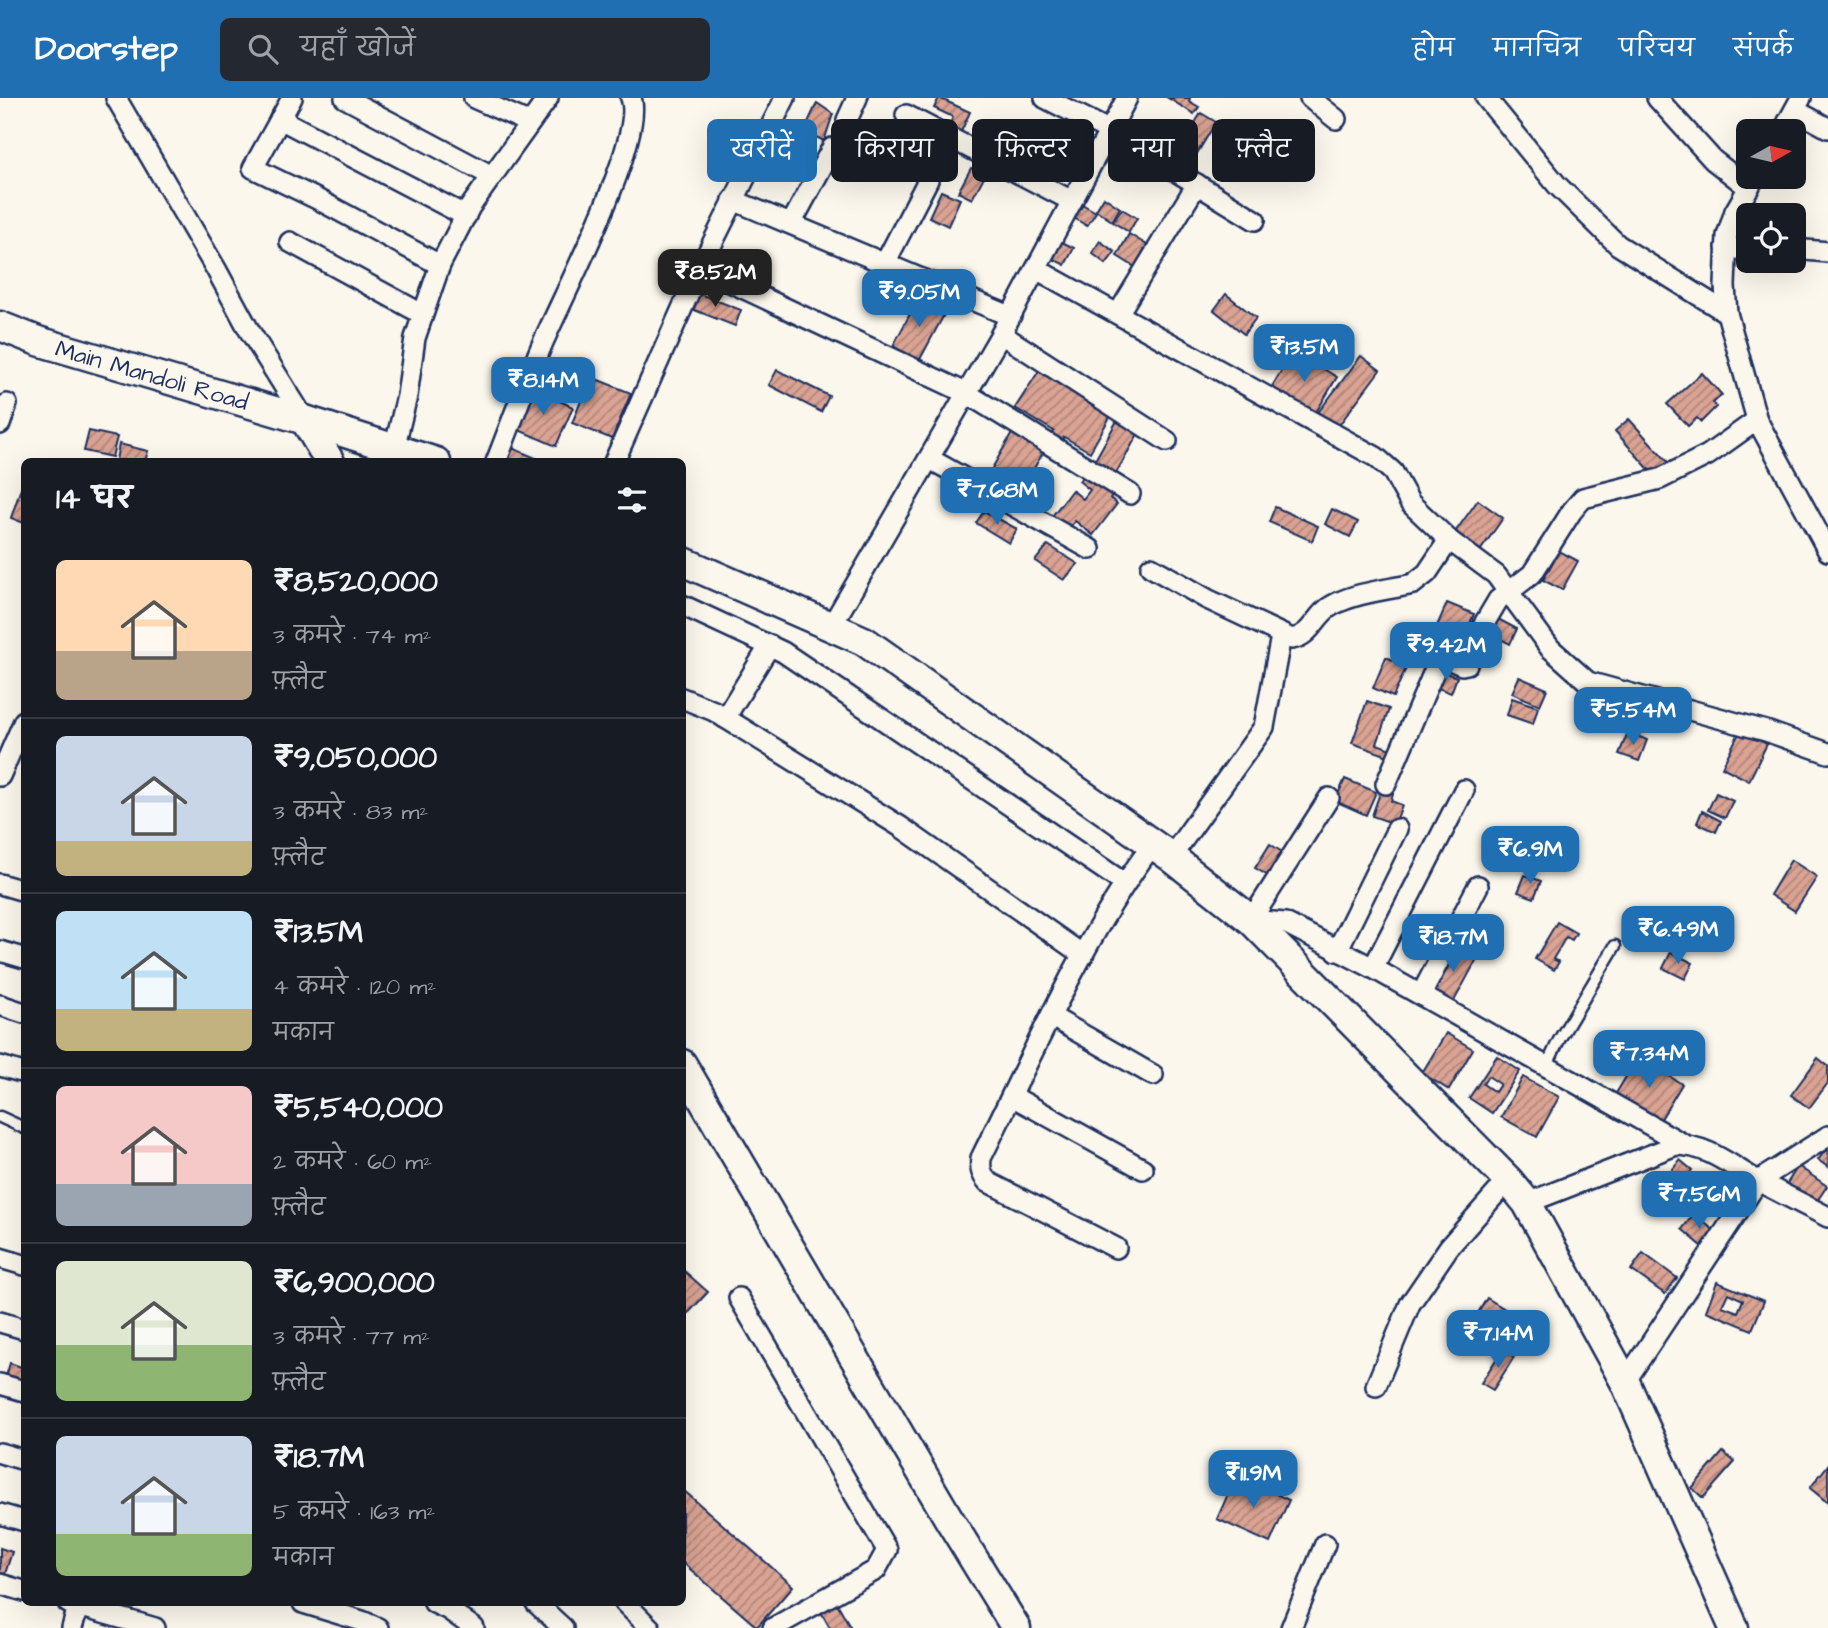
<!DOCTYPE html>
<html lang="hi">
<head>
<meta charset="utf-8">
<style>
	:root { --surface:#171b24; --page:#242831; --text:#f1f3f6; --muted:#9ea1a6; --line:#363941; --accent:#1f6fb2 }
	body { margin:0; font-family:"Architects Daughter","Playpen Sans Deva",sans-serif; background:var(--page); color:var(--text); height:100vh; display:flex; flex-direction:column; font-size:26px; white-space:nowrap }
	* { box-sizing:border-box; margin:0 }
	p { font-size:23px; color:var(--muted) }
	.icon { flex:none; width:38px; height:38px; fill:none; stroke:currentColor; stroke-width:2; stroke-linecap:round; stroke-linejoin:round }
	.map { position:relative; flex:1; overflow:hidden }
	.panel { position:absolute; left:21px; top:360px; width:665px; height:1148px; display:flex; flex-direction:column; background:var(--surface); border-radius:10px; box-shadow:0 7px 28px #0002 }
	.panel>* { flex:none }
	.top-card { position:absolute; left:707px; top:21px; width:665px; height:63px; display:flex; gap:14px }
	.needle { width:46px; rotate:82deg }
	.buttons { position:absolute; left:1736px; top:21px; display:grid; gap:14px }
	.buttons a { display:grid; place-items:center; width:70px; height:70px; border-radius:10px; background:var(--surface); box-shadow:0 7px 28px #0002; font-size:35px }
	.price { position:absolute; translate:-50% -60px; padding:0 16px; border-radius:14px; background:var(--accent); color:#fff; font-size:23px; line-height:46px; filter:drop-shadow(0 2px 4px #0008) }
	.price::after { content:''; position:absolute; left:50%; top:42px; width:21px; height:16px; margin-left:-10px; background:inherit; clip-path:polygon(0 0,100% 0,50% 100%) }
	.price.selected { background:#222; color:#fff }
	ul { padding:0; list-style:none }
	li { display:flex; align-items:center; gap:21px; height:175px; padding:0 35px }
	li+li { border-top:2px solid var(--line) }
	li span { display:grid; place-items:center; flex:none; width:196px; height:140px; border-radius:10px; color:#555 }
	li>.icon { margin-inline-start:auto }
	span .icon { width:84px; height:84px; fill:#fffc; stroke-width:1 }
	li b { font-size:30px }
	h2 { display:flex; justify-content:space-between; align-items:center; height:84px; padding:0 35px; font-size:30px }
	.pill { padding:0 24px; border-radius:10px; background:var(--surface); box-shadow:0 7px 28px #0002; font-size:24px; line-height:63px }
	.pill.selected { background:var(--accent); color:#fff }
	header { display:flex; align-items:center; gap:42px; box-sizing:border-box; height:98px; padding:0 35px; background:var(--accent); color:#fff }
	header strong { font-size:33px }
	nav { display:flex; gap:38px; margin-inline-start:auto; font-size:24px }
	.search { width:490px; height:63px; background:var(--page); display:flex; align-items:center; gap:18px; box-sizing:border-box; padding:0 24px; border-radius:10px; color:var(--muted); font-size:26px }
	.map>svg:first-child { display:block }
</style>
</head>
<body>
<header>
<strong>Doorstep</strong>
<div class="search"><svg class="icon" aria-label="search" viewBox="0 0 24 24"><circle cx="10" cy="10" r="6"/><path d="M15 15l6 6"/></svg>यहाँ खोजें</div>
<nav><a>होम</a><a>मानचित्र</a><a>परिचय</a><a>संपर्क</a></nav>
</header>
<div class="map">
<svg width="1828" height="1530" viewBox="0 0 1828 1530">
	<defs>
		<pattern id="building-hatch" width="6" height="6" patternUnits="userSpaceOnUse" patternTransform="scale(1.75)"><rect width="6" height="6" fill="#daa393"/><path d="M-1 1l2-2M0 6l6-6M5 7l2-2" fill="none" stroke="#b0857b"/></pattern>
	</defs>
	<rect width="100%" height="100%" fill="#fbf7ec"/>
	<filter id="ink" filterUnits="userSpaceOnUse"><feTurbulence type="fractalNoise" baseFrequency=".0143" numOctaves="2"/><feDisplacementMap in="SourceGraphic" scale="14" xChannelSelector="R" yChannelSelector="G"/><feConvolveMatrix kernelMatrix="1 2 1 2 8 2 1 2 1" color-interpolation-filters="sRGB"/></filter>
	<g filter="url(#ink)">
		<!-- building -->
		<g fill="url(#building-hatch)" stroke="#1b2f5e" stroke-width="2" fill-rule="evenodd">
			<polygon points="939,0 970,14 960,36 948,30 953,19 934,10"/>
			<polygon points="1168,0 1190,0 1189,3 1199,9 1194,16"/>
			<polygon points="817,5 833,16 824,43 804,33"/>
			<polygon points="1201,15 1216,24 1187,72 1172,62"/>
			<polygon points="1004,26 1048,49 1039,66 996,43"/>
			<polygon points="901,29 929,41 917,69 889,58"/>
			<polygon points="971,70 985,77 972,101 958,94"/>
			<polygon points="941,93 960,101 948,128 929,119"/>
			<polygon points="1104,99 1120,110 1112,123 1096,112"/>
			<polygon points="1082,106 1096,114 1087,128 1074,120"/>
			<polygon points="1122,111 1137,120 1129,134 1113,124"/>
			<polygon points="1129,136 1147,147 1135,169 1117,158"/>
			<polygon points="1060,143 1074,150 1065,167 1051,160"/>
			<polygon points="1100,143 1115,154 1106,166 1092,155"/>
			<polygon points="695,194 741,212 735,228 689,210"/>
			<polygon points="1226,196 1256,220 1244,236 1214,212"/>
			<polygon points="919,199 946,213 919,263 893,248"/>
			<polygon points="1293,253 1337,279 1314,318 1270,292"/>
			<polygon points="1361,258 1380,272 1336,331 1317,316"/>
			<polygon points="1042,268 1114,312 1090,354 1064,339 1058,348 1048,342 1054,333 1015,310"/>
			<polygon points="777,272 829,298 821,314 769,287"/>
			<polygon points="1702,275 1722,297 1713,305 1716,309 1701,324 1697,320 1688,328 1667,306"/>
			<polygon points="591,279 631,295 612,341 572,325"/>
			<polygon points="531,290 573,309 556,348 514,330"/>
			<polygon points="1118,321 1139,334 1115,377 1094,364"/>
			<polygon points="1629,321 1668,364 1654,377 1615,333"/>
			<polygon points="1015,330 1047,348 1017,399 986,381"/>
			<polygon points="89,333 117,339 112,359 84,353"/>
			<polygon points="119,346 148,353 145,364 116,362"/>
			<polygon points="505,347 545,364 498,364"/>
			<polygon points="1086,374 1114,395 1110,400 1117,406 1093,437 1075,423 1070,429 1064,425 1059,431 1049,422 1072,392 1083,401 1090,392 1079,383"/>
			<polygon points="24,381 24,425 11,420"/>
			<polygon points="1478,402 1503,420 1478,456 1453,437"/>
			<polygon points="1275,409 1318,428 1312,443 1269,424"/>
			<polygon points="1332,411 1358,424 1350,439 1325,426"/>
			<polygon points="984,413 1017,431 1009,445 976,425"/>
			<polygon points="1048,447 1078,466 1064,482 1035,463"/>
			<polygon points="1559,453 1578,463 1562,492 1543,482"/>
			<polygon points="1447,505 1474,516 1464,540 1437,528"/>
			<polygon points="1496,520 1517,531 1510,546 1489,535"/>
			<polygon points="1386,559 1407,568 1393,599 1373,590"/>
			<polygon points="1440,573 1457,579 1451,595 1435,589"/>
			<polygon points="1519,579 1547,591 1540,607 1512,595"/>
			<polygon points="1512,600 1538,609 1533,626 1507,617"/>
			<polygon points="1367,603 1389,611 1377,646 1391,651 1388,658 1352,645"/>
			<polygon points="1740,633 1767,646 1749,683 1722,669"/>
			<polygon points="1628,634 1647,642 1639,663 1619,656"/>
			<polygon points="1345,681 1376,694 1366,717 1335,703"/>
			<polygon points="1382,689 1394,693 1391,703 1402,707 1395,726 1372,718"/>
			<polygon points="1716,695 1733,703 1725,720 1708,712"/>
			<polygon points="1702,713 1721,723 1716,734 1697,725"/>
			<polygon points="1270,746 1285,756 1270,779 1255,770"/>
			<polygon points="1791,762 1817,779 1795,813 1770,797"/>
			<polygon points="1525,777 1541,783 1534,800 1518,794"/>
			<polygon points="1694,809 1719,818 1711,837 1687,827"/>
			<polygon points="1557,824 1576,835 1572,842 1566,839 1553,861 1559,864 1554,872 1535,861"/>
			<polygon points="1454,848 1477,861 1453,905 1430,892"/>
			<polygon points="1671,854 1693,865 1685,881 1663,870"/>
			<polygon points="1446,935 1473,951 1449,992 1422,975"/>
			<path d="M1497,958L1520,973L1492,1015L1469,1000ZM1488,978L1500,986L1495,994L1483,986Z"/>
			<polygon points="1638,959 1682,986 1659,1024 1615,997"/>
			<polygon points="1818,960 1828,968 1828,985 1809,1010 1791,997"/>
			<polygon points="1523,979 1559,999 1537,1039 1501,1019"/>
			<polygon points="1828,1049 1828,1069 1818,1062"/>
			<polygon points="1680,1062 1692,1072 1682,1086 1669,1076"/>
			<polygon points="1798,1068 1827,1088 1815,1106 1786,1087"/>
			<polygon points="1694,1116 1716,1134 1703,1149 1682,1131"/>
			<polygon points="1643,1155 1677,1180 1665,1196 1631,1172"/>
			<polygon points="682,1171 708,1194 682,1222"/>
			<path d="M1717,1184L1764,1203L1752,1232L1706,1213ZM1728,1195L1743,1202L1738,1214L1722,1208Z"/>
			<polygon points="1487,1200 1536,1230 1522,1254 1472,1225"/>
			<polygon points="1502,1252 1514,1259 1493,1292 1481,1285"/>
			<polygon points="10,1265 24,1270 20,1290 4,1285"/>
			<polygon points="1723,1354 1735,1364 1703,1400 1692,1390"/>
			<polygon points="1828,1367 1828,1405 1810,1390"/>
			<polygon points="1236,1378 1289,1402 1270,1445 1217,1421"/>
			<polygon points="682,1391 793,1488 757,1529 682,1464"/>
			<polygon points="0,1450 12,1454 5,1476 0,1475"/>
			<polygon points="837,1505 851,1530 830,1530 821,1514"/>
		</g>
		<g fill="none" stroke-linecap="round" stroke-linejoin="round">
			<!-- lane casing -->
			<g stroke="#1b2f5e" stroke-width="15">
				<g id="lane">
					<polyline points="1546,969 1559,942 1615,848"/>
					<polyline points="0,1019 24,1030"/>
				</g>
			</g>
			<!-- street casing -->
			<g stroke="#1b2f5e" stroke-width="24">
				<g id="street">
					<polyline points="116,0 216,171 249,232 305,322"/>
					<polyline points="292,0 253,70 317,101 440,167"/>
					<polyline points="345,0 492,78"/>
					<polyline points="474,0 530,25"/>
					<polyline points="1045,0 1110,33 1255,122"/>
					<polyline points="1310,0 1336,21"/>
					<polyline points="1486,0 1557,87 1618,147 1727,215"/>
					<polyline points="1657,0 1713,62 1749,90"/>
					<polyline points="1795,12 1828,30"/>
					<polyline points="906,17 1072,103"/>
					<polyline points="280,21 466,118"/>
					<polyline points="847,22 857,0"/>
					<polyline points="1783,33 1801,0"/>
					<polyline points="1755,79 1735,113 1727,138 1725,188 1727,215 1757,322 1828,453"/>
					<polyline points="733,102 1010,218"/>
					<polyline points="791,126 832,50"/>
					<polyline points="290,144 422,216"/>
					<polyline points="1726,149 1748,153"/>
					<polyline points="1794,151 1828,154"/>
					<polyline points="885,165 928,82"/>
					<polyline points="700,170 966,295 1130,396"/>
					<polyline points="1036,171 1376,359 1393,374 1410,405 1449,442 1496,477 1550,550 1588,584 1766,633 1828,655"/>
					<polyline points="1118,216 1197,86"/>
					<polyline points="1001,236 1167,343"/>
					<polyline points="0,326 7,306"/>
					<polyline points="394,351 407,298 415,240 440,167 470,109 548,0"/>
					<polyline points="930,361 1090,451"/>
					<path d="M496,364C511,326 525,287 541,249C560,204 646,40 631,0"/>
					<polyline points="614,364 700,170 785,0"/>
					<path d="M1151,469L1207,501L1292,541C1312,538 1316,515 1333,507C1357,494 1387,492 1413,486L1427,475L1449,442"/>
					<polyline points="682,507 783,554 1124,785"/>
					<polyline points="832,527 1001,236 1127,0"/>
					<polyline points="682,600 714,613 901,729 1083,857"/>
					<polyline points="725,620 770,547"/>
					<polyline points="0,678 24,623"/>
					<polyline points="1386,686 1438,564 1446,560 1462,567 1467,566 1485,524 1498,502 1532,476 1572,413 1583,400 1660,381 1708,357 1757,322"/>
					<polyline points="1329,700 1251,822 1285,825 1373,870 1685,1047"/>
					<polyline points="1171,759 1264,629 1281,538"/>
					<polyline points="0,786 24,793"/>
					<polyline points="0,853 24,860"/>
					<polyline points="1337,853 1397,731"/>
					<polyline points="1373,870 1464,692"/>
					<polyline points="1421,897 1478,788"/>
					<polyline points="0,907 24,915"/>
					<polyline points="1052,919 1153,977"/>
					<polyline points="0,968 24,975"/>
					<polyline points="1012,998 1143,1071"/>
					<path d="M1527,1105L1676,1047C1709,1047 1732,1069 1760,1084C1782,1096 1805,1107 1828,1119"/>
					<path d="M1116,1150L988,1084C981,1076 980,1071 981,1060C1033,956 1083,839 1153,746"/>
					<polyline points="0,1160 24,1167"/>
					<polyline points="739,1200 887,1452 876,1472 773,1530"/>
					<polyline points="0,1224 24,1231"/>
					<polyline points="1625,1284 1758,1083 1828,1038"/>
					<polyline points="0,1286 24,1293"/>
					<polyline points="1376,1288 1410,1206 1449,1149 1508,1082"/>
					<polyline points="0,1355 24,1362"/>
					<polyline points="0,1416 24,1423"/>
					<polyline points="0,1486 24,1493"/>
					<polyline points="68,1505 155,1530"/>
					<polyline points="303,1505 362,1523 378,1530"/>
					<polyline points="434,1505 449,1512 474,1530"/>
					<polyline points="536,1505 563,1530"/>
					<polyline points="625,1505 650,1530"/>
					<polyline points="72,1530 79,1505"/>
					<polyline points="1291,1530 1325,1446"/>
				</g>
			</g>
			<!-- secondary casing -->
			<g stroke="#1b2f5e" stroke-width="33">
				<g id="secondary">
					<polyline points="0,228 38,243 305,322 436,364"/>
					<polyline points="305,322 330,364"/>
					<polyline points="682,463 864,543 1171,759 1251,822 1508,1082 1527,1105 1625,1284 1734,1530"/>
					<polyline points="682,966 949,1421 1016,1530"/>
				</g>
			</g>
			<!-- lane -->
			<use href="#lane" stroke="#fbf7ec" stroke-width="10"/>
			<!-- street -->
			<use href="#street" stroke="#fbf7ec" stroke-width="19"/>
			<!-- secondary -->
			<use href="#secondary" stroke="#fbf7ec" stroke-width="28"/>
		</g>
	</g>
	<g text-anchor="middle" stroke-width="5" stroke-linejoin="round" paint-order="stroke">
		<!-- street labels -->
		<g font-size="24" fill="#1b2f5e" stroke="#fbf7ec">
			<text transform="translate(152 277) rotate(16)" y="8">Main Mandoli Road</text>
		</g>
	</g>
</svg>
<div class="buttons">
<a><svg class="needle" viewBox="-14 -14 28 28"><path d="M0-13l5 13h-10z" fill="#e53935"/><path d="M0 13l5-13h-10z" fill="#9ea1a6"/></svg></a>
<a><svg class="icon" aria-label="locate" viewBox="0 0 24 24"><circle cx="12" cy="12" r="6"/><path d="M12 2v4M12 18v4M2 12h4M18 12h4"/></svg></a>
</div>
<b class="price selected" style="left:715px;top:211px">₹8.52M</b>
<b class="price" style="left:919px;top:231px">₹9.05M</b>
<b class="price" style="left:1304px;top:286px">₹13.5M</b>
<b class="price" style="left:543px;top:319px">₹8.14M</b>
<b class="price" style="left:997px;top:429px">₹7.68M</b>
<b class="price" style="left:1446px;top:584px">₹9.42M</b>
<b class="price" style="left:1633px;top:649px">₹5.54M</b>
<b class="price" style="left:1530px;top:788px">₹6.9M</b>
<b class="price" style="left:1678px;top:868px">₹6.49M</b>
<b class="price" style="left:1453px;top:876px">₹18.7M</b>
<b class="price" style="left:1649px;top:992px">₹7.34M</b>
<b class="price" style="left:1699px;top:1133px">₹7.56M</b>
<b class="price" style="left:1498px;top:1272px">₹7.14M</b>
<b class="price" style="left:1253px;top:1412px">₹11.9M</b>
<div class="top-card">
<a class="pill selected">खरीदें</a>
<a class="pill">किराया</a>
<a class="pill">फ़िल्टर</a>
<a class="pill">नया</a>
<a class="pill">फ़्लैट</a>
</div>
<section class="panel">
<h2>14 घर<svg class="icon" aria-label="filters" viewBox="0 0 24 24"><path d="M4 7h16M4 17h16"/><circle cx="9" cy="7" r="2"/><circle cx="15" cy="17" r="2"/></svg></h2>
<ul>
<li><span style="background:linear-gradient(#ffd9b3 65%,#b9a48a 0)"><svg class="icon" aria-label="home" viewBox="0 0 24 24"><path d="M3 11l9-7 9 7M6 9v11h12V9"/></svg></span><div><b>₹8,520,000</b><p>3 कमरे · 74 m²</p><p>फ़्लैट</p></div></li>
<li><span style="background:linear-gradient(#c9d6e8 75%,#c2b280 0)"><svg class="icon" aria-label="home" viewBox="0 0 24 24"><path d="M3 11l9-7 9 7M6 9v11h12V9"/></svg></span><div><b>₹9,050,000</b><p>3 कमरे · 83 m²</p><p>फ़्लैट</p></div></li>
<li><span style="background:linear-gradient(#bfe0f5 70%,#c2b280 0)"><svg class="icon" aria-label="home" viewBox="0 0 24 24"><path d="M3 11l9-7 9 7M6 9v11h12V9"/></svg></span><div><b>₹13.5M</b><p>4 कमरे · 120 m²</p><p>मकान</p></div></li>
<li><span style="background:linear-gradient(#f6c9c9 70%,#9aa5b1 0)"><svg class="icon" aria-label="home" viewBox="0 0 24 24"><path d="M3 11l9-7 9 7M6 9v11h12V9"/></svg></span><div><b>₹5,540,000</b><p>2 कमरे · 60 m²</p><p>फ़्लैट</p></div></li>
<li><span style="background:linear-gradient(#dfe7d0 60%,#8fb573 0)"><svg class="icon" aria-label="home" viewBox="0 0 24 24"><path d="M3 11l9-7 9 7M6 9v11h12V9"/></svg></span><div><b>₹6,900,000</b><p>3 कमरे · 77 m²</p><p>फ़्लैट</p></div></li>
<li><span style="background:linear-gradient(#c9d6e8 70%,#8fb573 0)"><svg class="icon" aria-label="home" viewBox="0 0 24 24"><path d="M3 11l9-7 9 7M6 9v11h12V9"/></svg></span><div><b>₹18.7M</b><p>5 कमरे · 163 m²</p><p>मकान</p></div></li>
</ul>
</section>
</div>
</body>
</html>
